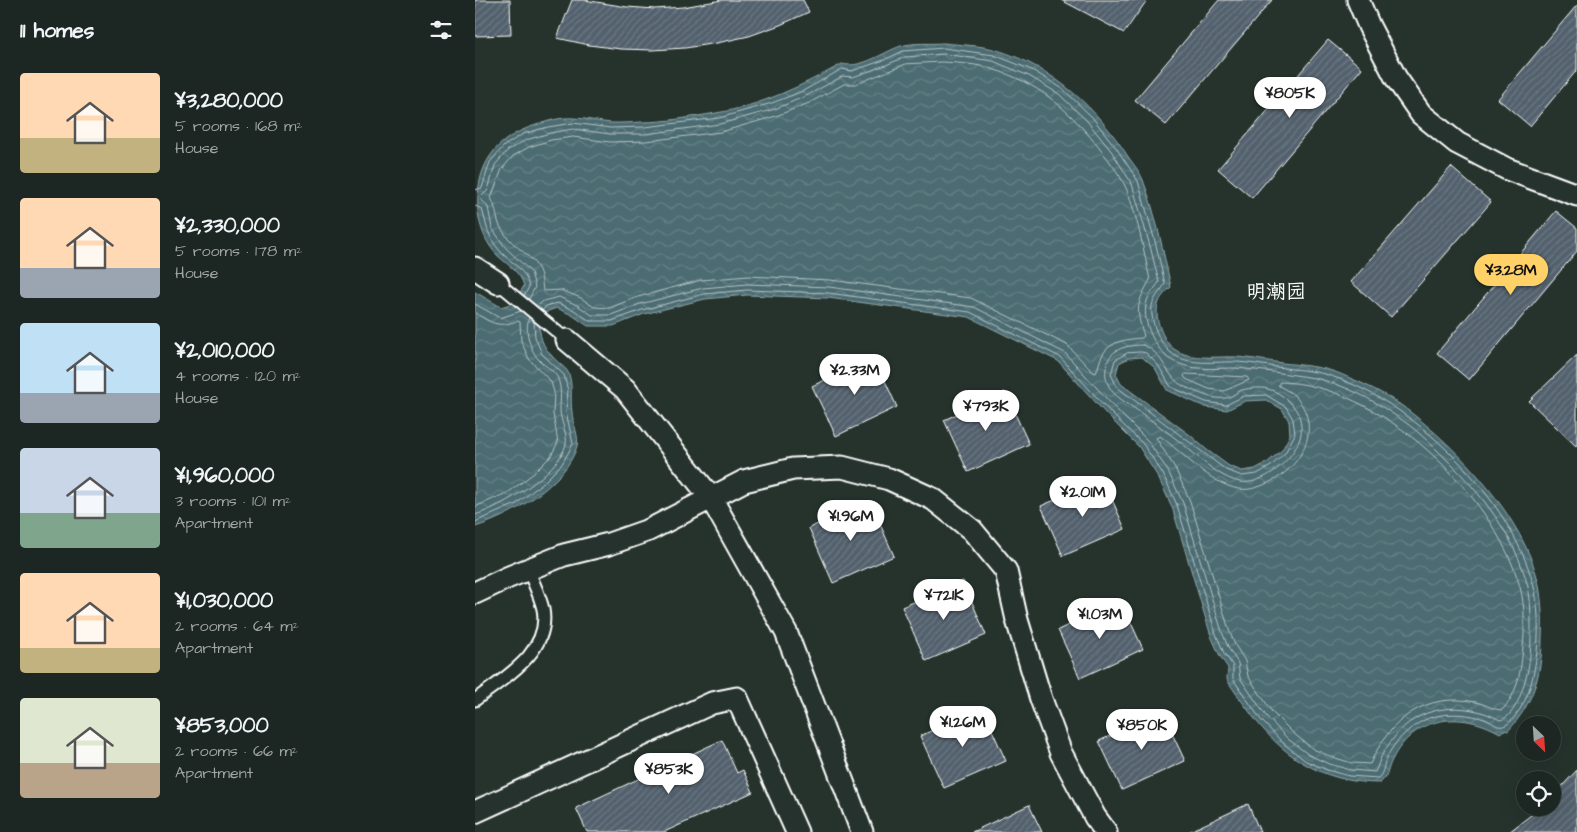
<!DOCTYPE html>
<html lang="en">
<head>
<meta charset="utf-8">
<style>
	:root { --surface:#1c2622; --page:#29322f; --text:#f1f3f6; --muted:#a0a5a5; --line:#3a4340; --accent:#ffd166 }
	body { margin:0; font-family:"Architects Daughter","LXGW WenKai TC",sans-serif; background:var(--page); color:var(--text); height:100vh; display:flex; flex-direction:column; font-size:19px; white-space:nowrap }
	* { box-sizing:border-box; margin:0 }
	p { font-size:16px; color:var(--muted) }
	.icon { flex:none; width:28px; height:28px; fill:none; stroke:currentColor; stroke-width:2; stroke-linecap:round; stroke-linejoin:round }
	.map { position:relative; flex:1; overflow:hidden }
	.panel { display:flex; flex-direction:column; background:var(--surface); width:475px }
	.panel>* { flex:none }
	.needle { width:32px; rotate:155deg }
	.fabs { position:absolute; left:1041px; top:716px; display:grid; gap:10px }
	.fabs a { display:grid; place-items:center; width:45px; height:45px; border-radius:50%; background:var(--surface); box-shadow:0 5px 20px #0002,0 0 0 1px var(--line); font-size:25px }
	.price { position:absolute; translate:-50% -42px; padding:0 11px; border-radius:18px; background:#fff; color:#222; font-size:16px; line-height:32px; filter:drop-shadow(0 1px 2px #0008) }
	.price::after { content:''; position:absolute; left:50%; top:30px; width:15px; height:11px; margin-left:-8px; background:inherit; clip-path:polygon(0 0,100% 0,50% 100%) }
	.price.selected { background:var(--accent); color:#111 }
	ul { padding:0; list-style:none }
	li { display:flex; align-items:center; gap:15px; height:125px; padding:0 20px }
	li span { display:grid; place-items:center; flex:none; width:140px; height:100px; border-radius:5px; color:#555 }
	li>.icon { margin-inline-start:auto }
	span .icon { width:60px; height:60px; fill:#fffc; stroke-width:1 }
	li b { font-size:21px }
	h2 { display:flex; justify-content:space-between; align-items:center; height:60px; padding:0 20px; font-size:21px }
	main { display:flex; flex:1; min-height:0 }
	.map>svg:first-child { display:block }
</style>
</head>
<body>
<main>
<section class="panel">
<h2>11 homes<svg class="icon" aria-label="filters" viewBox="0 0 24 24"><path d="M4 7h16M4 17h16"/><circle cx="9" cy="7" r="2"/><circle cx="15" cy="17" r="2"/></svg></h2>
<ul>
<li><span style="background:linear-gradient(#ffd9b3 65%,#c2b280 0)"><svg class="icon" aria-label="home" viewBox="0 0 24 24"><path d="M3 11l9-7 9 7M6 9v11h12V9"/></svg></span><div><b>¥3,280,000</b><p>5 rooms · 168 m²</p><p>House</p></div></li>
<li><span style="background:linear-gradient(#ffd9b3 70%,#9aa5b1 0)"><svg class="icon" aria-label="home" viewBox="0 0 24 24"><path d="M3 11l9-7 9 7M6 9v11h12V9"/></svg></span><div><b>¥2,330,000</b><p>5 rooms · 178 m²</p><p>House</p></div></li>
<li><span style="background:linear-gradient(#bfe0f5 70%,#9aa5b1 0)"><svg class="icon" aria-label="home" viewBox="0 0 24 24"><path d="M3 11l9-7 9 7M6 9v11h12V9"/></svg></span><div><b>¥2,010,000</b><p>4 rooms · 120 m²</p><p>House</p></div></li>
<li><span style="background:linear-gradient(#c9d6e8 65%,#7fa58c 0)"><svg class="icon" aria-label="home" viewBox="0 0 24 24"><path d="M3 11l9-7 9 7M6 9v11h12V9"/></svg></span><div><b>¥1,960,000</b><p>3 rooms · 101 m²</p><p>Apartment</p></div></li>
<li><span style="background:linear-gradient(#ffd9b3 75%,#c2b280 0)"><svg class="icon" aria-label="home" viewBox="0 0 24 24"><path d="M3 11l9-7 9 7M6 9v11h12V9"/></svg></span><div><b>¥1,030,000</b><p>2 rooms · 64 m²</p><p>Apartment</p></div></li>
<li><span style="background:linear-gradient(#dfe7d0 65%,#b9a48a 0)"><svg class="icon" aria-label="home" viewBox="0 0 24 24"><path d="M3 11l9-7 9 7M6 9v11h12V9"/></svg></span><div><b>¥853,000</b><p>2 rooms · 66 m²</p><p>Apartment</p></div></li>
</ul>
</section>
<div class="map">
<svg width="1102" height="832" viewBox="0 0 1102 832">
	<defs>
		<pattern id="water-waves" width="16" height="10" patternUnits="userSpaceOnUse" patternTransform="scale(1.25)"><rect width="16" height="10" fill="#4b6c72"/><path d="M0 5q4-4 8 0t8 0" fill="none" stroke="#668287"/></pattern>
		<pattern id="building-hatch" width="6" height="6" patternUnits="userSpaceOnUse" patternTransform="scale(1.25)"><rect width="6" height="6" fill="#52616d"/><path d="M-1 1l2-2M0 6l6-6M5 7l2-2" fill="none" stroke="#6c7983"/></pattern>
	</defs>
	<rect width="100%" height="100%" fill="#26332d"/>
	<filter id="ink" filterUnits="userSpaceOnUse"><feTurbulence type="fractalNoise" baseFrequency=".02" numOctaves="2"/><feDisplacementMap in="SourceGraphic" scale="10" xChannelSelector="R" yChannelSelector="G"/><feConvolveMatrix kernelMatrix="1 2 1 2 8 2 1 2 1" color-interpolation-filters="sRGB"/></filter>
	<g filter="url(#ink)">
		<!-- water -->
		<path fill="url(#water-waves)" stroke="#93a7aa" fill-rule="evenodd" d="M469,43C486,45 505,45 522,50C578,67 623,109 654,158C659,165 665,172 668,180C681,214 688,251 696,287C691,292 685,297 683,305C679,318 688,341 699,349C716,361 743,356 762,357C777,358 792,361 807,363C825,365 845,366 863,373C885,382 910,393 930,408C983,448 1050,518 1064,585C1067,603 1068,620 1067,638C1067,674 1058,704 1033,731L1029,730L1025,733C985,710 939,716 917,760C912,770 914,775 905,783C846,783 804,755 771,707C768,703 753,683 752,679C752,676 753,671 753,668L745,656L736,636L697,507L683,477L664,447L633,416L583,361L494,317L353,298L272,295L230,299L169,314L138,326H113L97,315L82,308L73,311L64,323C65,342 70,350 84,363C87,366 92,369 94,374C98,387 95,399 97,412C97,421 105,438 102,446C92,483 35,517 0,527V292L26,307L38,303L49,286C46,273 33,265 23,256C11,244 5,228 3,212C0,166 19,138 61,125C73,121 86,117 98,118C111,118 123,122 136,123C146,123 156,123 166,122C191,122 217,117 241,113C286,106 328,85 367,64C387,69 408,52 426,46C439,42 456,44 469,43ZM667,357L680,368L692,390L730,407L752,410L770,401L791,400L807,409L814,421L815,435L807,450L793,462L780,469L767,471L754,466L732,450L715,435L646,384L641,374L644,363L654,358Z"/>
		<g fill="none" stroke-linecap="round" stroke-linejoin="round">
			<!-- shore -->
			<g stroke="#b7c4c7" stroke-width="1">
				<path d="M468,62C484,63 502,64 517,69C563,83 591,107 621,144C631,157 644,172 651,188C662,215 669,251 675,280C662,303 660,309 669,336L667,338C653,339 635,341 628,354C624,360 624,367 621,373L618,372L592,345L496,298L355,280L273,276L226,280L163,297L134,308L119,307L106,298L86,290L68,291C67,284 67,275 63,268C54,252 32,244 24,224C21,216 21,207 16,198L27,169L38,156L54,147L76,140L98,137L135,142L171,141L246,132L301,116L334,103L369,84H381L431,64Z"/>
				<path d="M0,190L7,188L15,162L29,146L48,134L73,127L98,123L135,128L170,127L244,118L297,103L328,91L367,69L377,71L409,60L428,51L469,48L519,55L557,70L588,89L617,117L642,149L663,181L681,245L690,284C686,291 679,297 677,306C675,321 684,342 695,352C712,367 742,361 762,362C778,363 793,366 809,368C826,370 843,371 859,377C942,405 1035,499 1058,583C1064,605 1064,630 1062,652C1059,674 1055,698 1040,716C1036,721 1031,728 1023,726C1020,725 1016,722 1012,720C996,714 975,712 957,717C938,723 919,741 911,759C908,766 909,773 903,778L874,776L852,770L831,761L809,744L786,720L758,679V666L749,653L741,634L702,505L688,474L668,444L636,413L585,357L495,312L353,293L272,290L229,294L167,310L137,321H115L99,310L83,303L71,306L67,311"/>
				<path d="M0,206L7,209C12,226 12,236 25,251C37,264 51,269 54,287L49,296"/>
				<path d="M54,299L60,287L56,272L30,247L17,228L13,207L5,198L13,190L20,165L33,150L51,140L75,133L98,129L135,134H171L245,124L300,109L331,96L368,76L378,77L411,65L430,57L469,54L518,61L554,76L584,94L612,121L637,152L657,184L675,246L684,282C680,289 674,294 672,301C666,319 678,344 691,356C695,361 705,364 711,366C724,370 746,368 760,368C784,370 815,374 839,378C868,384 897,399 921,416C939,427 955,443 970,458C1006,493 1041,537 1053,587C1056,601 1056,617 1056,632C1056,649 1055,667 1049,684C1046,695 1038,718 1025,720C989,700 942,705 918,739C914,744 910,749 907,755C904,760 903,767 900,772L876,770L854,764L834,755L813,739L791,716L765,678L763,663L754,649L747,632L708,503L693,471L673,441L641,409L590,353L499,307L354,287L272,284L228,288L165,304L136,315H117L102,305L84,297L68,301L62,307"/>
				<polyline points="0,304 25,318 46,311"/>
				<path d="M0,313C17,323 22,328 42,321L45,322L46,341L54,359L76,382L79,392L78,414L83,442L76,456L59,473L34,492L0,507"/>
				<path d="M668,345C689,352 691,379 710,387C722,392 737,400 750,398C756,398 761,392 767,390C774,388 787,387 793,389C806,392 822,406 825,419C826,425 827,433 825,438C819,459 788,486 765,482C750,479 734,467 723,457C705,441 686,427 666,413C657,406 643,399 636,390C630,380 629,372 633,361C638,347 656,345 668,345Z"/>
				<polygon points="666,352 671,353 683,365 696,387 731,402 751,405 769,396 791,395 811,407 818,419 820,434 810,453 796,466 782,474 767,476 751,470 642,387 636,374 640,360 652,353"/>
				<polygon points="711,374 772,377 774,380 749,391 734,389 711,379 709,376"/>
				<path d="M805,382C904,383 1020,495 1045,587C1050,606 1050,628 1048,647C1046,669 1043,694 1027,710C1019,710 1010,704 1001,702C950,692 915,719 895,764L877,763L857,757L838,749L818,733L797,712L773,676L770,661L760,645L754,630L715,501L700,468L681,438L685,436C708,453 735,484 764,489C775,491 787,486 797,481C828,465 848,426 820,396C816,392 809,389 804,386Z"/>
				<path d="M0,515C27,507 84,473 91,444C93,435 85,420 85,410C85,399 87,390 83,379C81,372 70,366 65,361C55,351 49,330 54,318"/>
				<polyline points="0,522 41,504 68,483 87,464 98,444 91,412 93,391 89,375 67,354 60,337 59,322"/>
			</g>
		</g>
		<!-- building -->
		<g fill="url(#building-hatch)" stroke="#fff">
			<polygon points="0,0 35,0 36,35 0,36"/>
			<polygon points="97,0 109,0 152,7 180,9 208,7 247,0 328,0 334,12 305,25 274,36 242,43 210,48 178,50 146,49 114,45 82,38"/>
			<polygon points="586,0 672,0 649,33"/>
			<polygon points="744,0 797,0 691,125 660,100"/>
			<polygon points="1102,5 1102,70 1055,126 1023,99"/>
			<polygon points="853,40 887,68 777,198 743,169"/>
			<polygon points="976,167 1016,202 916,317 876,282"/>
			<polygon points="1081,211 1102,228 1102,251 994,380 962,353"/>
			<polygon points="1102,355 1102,447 1054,401"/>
			<polygon points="399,357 422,407 361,436 337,386"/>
			<polygon points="530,392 554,444 493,472 469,420"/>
			<polygon points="628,479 650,529 588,556 566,506"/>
			<polygon points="395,501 419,556 358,583 334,528"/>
			<polygon points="488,581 511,635 451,661 427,607"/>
			<polygon points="646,601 668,649 605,678 583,630"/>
			<polygon points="507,708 531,761 469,788 445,736"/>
			<polygon points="687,712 710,761 647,790 624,741"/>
			<polygon points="247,740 262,773 268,770 278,792 189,832 112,832 101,808"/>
			<polygon points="1102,770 1102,832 1034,832 1065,808 1078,808 1078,796"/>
			<polygon points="773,804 785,832 713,832"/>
			<polygon points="554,805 567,832 497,832"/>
		</g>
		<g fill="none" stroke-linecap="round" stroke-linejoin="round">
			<!-- service casing -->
			<g stroke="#fff" stroke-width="15">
				<g id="service">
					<polyline points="23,283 92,340"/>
					<path d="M0,700C29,678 76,652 68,609C65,596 58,582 53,569"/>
				</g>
			</g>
			<!-- minor casing -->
			<g stroke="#fff" stroke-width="25">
				<g id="minor">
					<polyline points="883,0 894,26 921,78 946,114 982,143 1032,169 1102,195"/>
					<polyline points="0,268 23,283"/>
					<polyline points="92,340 150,389 236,498 311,632 387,832"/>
					<polyline points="0,593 34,577 89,555 134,544 174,530 269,481 318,469 367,467 414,479 458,499 497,530 531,571 542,620 566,699 586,753 620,817 631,832"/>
					<polyline points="0,812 237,703 262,698 322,832"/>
				</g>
			</g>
			<!-- service -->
			<use href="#service" stroke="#26332d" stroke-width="11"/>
			<!-- minor -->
			<use href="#minor" stroke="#26332d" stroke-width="21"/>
		</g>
	</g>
	<g text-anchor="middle" stroke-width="4.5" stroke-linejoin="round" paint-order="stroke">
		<!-- quarter labels -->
		<g font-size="20" fill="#fff" stroke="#26332d">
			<text x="801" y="298">明潮园</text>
		</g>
	</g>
</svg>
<div class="fabs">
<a><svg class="needle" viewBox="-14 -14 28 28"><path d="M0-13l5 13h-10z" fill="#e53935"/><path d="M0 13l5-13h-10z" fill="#a0a5a5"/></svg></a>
<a><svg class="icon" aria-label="locate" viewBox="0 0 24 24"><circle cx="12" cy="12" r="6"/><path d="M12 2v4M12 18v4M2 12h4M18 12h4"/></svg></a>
</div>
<b class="price" style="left:815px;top:119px">¥805K</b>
<b class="price selected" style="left:1036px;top:296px">¥3.28M</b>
<b class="price" style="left:380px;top:396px">¥2.33M</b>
<b class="price" style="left:511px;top:432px">¥793K</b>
<b class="price" style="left:608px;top:518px">¥2.01M</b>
<b class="price" style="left:376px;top:542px">¥1.96M</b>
<b class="price" style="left:469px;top:621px">¥721K</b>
<b class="price" style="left:625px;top:640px">¥1.03M</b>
<b class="price" style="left:488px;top:748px">¥1.26M</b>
<b class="price" style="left:667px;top:751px">¥850K</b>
<b class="price" style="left:194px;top:795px">¥853K</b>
</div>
</main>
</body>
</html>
